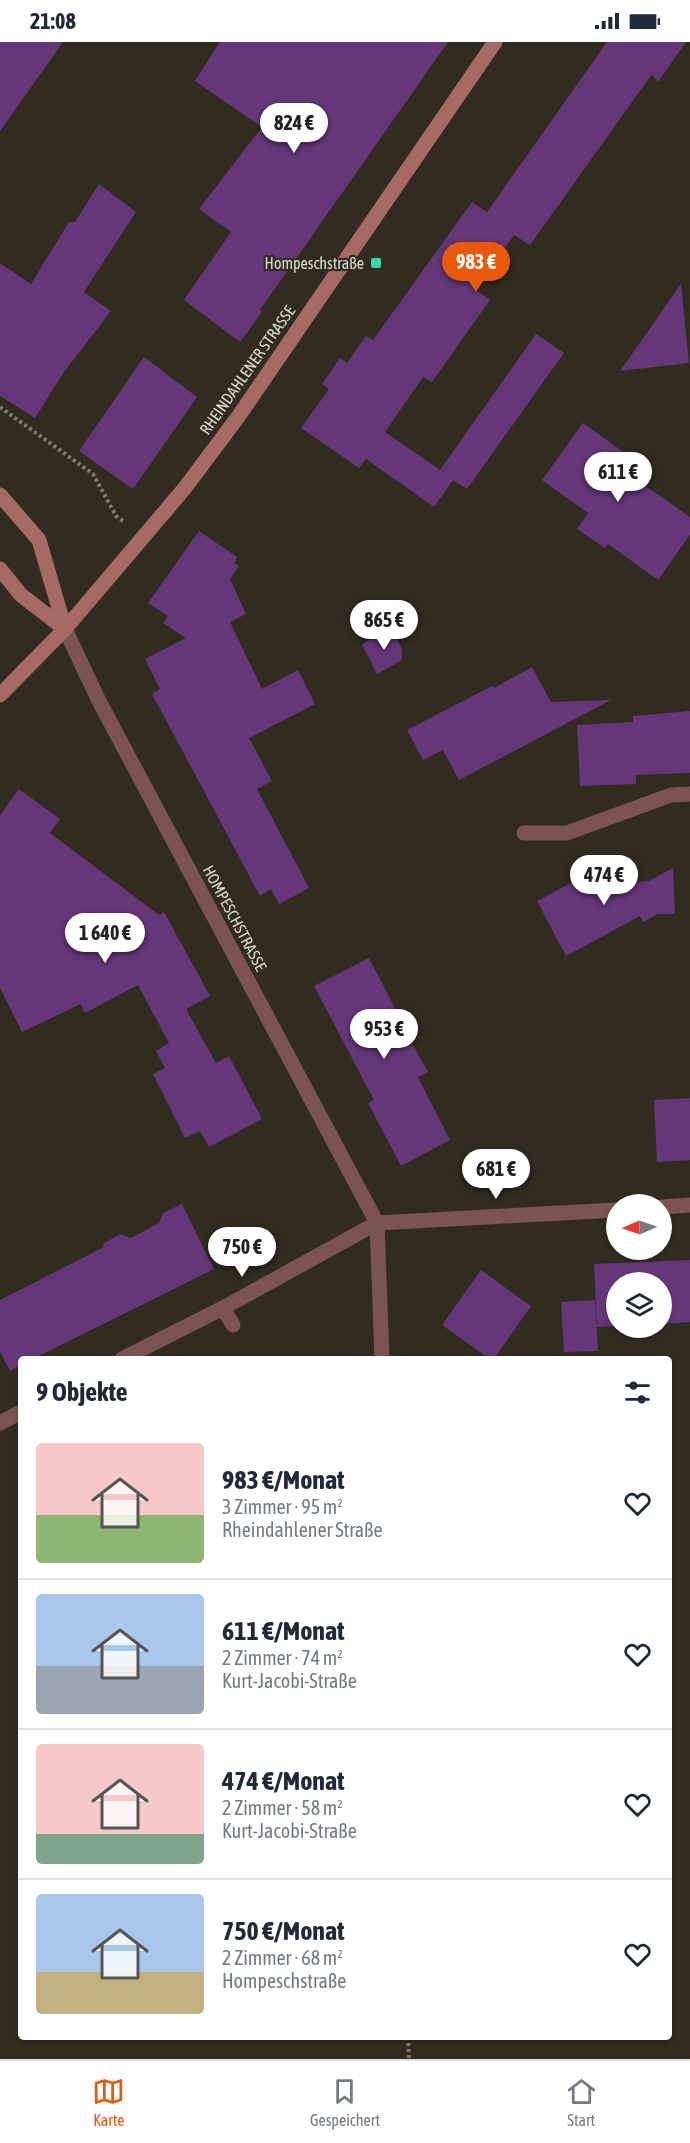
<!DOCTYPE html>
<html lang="de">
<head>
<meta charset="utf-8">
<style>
	:root { --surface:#fff; --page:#f6f6f7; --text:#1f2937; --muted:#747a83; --line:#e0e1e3; --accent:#ea580c }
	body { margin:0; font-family:"Asap Condensed",sans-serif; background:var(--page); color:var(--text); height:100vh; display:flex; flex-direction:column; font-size:22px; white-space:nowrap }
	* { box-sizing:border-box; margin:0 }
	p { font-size:20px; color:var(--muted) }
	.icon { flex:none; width:33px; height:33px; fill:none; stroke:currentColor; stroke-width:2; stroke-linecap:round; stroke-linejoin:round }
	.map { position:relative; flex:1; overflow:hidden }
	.sheet { position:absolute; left:18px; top:1314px; width:654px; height:684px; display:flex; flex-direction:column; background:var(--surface); border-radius:6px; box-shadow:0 2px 4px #0004 }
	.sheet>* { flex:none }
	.needle { width:39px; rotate:268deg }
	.controls { position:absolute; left:606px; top:1152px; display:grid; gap:12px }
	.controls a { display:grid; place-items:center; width:66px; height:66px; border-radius:50%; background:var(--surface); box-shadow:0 2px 4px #0004; font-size:30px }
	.price { position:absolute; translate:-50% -51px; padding:0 14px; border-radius:21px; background:#fff; color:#222; font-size:20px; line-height:39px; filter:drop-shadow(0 2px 3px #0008) }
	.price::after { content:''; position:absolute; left:50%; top:36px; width:18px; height:14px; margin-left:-9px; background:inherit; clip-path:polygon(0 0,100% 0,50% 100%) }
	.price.selected { background:var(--accent); color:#fff }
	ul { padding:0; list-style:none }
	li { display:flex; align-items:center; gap:18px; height:150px; padding:0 18px }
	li+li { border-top:2px solid var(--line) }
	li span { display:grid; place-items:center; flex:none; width:168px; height:120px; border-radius:6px; color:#555 }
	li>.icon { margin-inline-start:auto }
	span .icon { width:72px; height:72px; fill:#fffc; stroke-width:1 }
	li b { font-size:26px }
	h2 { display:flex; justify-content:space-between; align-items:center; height:72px; padding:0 18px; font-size:26px }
	.status { display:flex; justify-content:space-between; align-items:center; height:42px; padding:0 30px; background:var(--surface); direction:ltr }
	.status svg { height:16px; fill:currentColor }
	.menu { display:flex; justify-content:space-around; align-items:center; height:84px; border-top:2px solid var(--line); background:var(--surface); font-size:16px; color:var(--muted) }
	.menu a { display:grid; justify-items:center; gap:3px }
	.menu .selected { color:var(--accent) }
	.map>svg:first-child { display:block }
</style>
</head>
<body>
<div class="status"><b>21:08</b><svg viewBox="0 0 49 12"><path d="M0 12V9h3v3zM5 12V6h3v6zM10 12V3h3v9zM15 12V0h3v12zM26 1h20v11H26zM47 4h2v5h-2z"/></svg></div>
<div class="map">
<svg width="690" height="2017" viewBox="0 0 690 2017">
	<rect width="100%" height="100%" fill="#312c1f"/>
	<!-- building -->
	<g fill="#643779">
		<polygon points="0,0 63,0 0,89"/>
		<polygon points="220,0 448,0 260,268 262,270 240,300 184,258 231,190 199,167 262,85 195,39"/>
		<polygon points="607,0 686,0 658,40 652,32 530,203 514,193 475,247 490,258 432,340 423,335 385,390 440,428 536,292 564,311 467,447 453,438 434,465 366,417 359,426 301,386 329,347 322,342 340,316 347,321 366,294 373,298 472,160 487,170"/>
		<polygon points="99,142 136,170 84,250 111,269 64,330 35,376 0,354 0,221 31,242 69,180 75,180"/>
		<polygon points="681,242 689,321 620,329"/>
		<polygon points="144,315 197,355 133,447 79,409"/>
		<polygon points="583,381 629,414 620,426 690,475 690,493 658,538 608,502 605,506 577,487 588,471 542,438"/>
		<polygon points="199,489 237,515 234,521 239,524 230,537 246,572 230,580 262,647 298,628 315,662 249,696 272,739 257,747 309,846 279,862 271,847 260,854 152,652 160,647 145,617 186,596 163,581 168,574 148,561"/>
		<polygon points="392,586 402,607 402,618 377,632 362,602"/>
		<polygon points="532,625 551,660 611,658 459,738 443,708 423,718 407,688 492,644 494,646"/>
		<polygon points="690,669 690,731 636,733 636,742 580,744 577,683 633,680 633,674"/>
		<polygon points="19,747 60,777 50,791 159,873 164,870 210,954 186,967 216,1021 229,1014 262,1077 209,1105 200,1089 185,1096 153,1032 165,1026 156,1009 169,1001 138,943 85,971 81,962 22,990 0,946 0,773"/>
		<polygon points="611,820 621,841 649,839 673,826 675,872 658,872 643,880 640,874 566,914 537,859"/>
		<polygon points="369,916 397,970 395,971 428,1030 418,1035 450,1098 401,1124 368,1061 374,1058 314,944"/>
		<polygon points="690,1056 690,1118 657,1120 654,1058"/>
		<polygon points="182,1162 214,1227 33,1317 21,1317 21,1323 10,1329 0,1310 0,1258 104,1205 103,1202 120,1192 131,1196 159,1181 163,1171"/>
		<polygon points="690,1218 690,1280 662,1282 662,1240 616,1240 616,1284 597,1285 594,1222"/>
		<polygon points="481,1228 531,1264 494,1317 490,1317 442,1283"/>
		<polygon points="595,1258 598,1309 564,1310 561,1260"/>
	</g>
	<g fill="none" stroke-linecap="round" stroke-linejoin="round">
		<!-- path -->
		<g stroke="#817d72" stroke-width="4" stroke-dasharray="3 3" stroke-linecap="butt">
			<polyline points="0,365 93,432 116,474 123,479"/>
			<polyline points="408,1995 409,2017"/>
		</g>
		<!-- service -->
		<polyline stroke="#7b5451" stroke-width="15" points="223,1266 233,1283"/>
		<!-- minor -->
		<g stroke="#7b5451" stroke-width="15">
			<polyline points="65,587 99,659 377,1181 382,1317"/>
			<polyline points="524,791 567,791 671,753 690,752"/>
			<polyline points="662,1165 690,1163"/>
			<polyline points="122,1317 223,1266 377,1181 616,1168"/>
			<polyline points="0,1381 21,1370"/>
		</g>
		<!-- secondary -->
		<g stroke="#a66964" stroke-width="15">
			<polyline points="0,453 39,498 65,587"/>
			<polyline points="0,527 21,553 65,587"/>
			<polyline points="0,653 65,587 184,447 238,375 495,0"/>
		</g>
	</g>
	<!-- markers -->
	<rect fill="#36d4a7" stroke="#312c1f" stroke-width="2" x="370" y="215" width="12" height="12" rx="3"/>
	<g text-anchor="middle" stroke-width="4.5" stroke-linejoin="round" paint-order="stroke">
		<!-- poi labels -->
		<g font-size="16" fill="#dedbd2" stroke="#312c1f" text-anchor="end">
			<text x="364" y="227">Hompeschstraße</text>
		</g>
		<!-- street labels -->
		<g font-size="16" fill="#dedbd2" stroke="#312c1f">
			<text transform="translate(247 328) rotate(-55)" y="6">RHEINDAHLENER STRASSE</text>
			<text transform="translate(235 876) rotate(62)" y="6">HOMPESCHSTRASSE</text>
		</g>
	</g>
</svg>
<div class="controls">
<a><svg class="needle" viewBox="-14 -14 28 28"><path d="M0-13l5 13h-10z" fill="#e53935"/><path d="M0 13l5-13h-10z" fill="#747a83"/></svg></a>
<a><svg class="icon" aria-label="layers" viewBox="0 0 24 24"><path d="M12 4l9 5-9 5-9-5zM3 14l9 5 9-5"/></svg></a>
</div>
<b class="price" style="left:294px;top:112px">824 €</b>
<b class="price selected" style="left:476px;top:251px">983 €</b>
<b class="price" style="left:618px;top:461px">611 €</b>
<b class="price" style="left:384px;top:609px">865 €</b>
<b class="price" style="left:604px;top:864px">474 €</b>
<b class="price" style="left:105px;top:922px">1 640 €</b>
<b class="price" style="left:384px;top:1018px">953 €</b>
<b class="price" style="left:496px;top:1158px">681 €</b>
<b class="price" style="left:242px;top:1236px">750 €</b>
<section class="sheet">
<h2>9 Objekte<svg class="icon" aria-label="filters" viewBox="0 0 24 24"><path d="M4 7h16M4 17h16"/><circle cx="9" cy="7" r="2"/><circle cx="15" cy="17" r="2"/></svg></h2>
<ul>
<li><span style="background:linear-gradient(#f6c9c9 60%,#8fb573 0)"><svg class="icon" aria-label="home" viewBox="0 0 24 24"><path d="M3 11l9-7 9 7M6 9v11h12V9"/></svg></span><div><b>983 €/Monat</b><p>3 Zimmer · 95 m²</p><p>Rheindahlener Straße</p></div><svg class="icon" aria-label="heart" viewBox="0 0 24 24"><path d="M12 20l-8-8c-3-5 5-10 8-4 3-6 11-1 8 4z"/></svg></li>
<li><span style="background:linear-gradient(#a9c7e8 60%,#9aa5b1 0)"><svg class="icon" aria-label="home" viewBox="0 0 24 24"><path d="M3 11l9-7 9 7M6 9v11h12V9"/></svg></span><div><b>611 €/Monat</b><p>2 Zimmer · 74 m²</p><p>Kurt-Jacobi-Straße</p></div><svg class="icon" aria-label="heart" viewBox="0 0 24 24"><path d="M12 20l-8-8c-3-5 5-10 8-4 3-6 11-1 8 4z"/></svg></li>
<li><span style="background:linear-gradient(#f6c9c9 75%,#7fa58c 0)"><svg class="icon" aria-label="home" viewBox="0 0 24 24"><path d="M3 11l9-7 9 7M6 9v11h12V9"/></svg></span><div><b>474 €/Monat</b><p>2 Zimmer · 58 m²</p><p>Kurt-Jacobi-Straße</p></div><svg class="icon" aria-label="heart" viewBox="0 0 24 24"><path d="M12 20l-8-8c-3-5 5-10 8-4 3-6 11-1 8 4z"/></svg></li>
<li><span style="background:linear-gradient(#a9c7e8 65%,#c2b280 0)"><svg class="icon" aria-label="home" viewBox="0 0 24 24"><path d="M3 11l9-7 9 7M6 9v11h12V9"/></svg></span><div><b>750 €/Monat</b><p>2 Zimmer · 68 m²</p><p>Hompeschstraße</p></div><svg class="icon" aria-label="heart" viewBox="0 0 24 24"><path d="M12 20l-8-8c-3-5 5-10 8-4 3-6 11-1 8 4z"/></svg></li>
</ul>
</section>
</div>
<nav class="menu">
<a class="selected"><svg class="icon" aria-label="map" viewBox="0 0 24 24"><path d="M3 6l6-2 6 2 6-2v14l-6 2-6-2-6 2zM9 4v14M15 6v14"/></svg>Karte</a>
<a><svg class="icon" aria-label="saved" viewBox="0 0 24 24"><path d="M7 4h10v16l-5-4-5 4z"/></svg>Gespeichert</a>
<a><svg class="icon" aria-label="home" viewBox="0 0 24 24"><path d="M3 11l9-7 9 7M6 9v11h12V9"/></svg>Start</a>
</nav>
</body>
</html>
